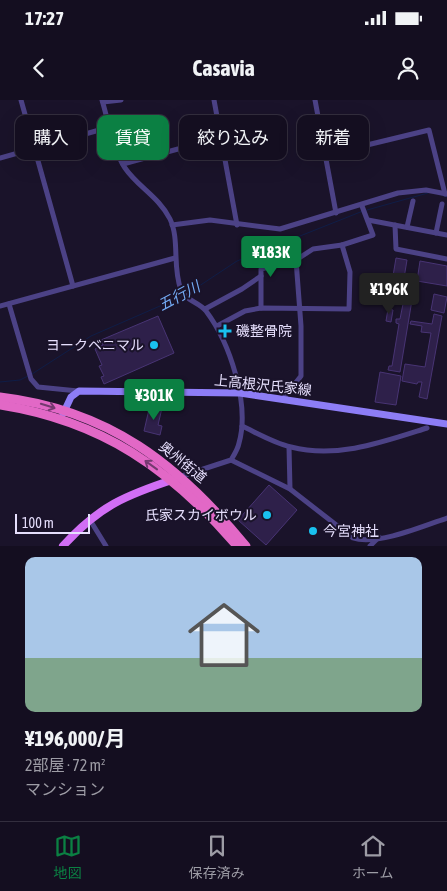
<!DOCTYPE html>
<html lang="ja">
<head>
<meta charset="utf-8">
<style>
	:root { --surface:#140e20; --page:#211c2d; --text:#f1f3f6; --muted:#9d9ca5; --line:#332e3e; --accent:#0b8043 }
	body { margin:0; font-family:"Asap Condensed","Noto Sans JP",sans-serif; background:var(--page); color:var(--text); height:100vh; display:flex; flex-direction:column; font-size:19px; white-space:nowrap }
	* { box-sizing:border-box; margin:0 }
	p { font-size:16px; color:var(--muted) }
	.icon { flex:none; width:28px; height:28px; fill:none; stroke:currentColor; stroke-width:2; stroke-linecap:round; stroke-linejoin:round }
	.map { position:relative; height:446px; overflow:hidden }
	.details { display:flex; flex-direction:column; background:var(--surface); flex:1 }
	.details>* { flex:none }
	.top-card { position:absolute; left:15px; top:15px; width:418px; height:45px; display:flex; gap:10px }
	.scale { position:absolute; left:15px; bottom:12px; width:75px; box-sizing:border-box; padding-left:5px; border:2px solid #e6dffd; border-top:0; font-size:14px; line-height:18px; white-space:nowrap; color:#e6dffd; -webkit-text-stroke:4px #1a132a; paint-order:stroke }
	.price { position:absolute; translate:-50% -42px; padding:0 11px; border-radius:5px; background:var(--accent); color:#fff; font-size:16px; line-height:32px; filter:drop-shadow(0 1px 2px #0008) }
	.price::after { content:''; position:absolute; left:50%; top:30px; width:15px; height:11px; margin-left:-8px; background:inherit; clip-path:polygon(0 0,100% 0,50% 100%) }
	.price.current { background:#222; color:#fff }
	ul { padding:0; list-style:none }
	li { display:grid; align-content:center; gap:10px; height:265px; padding:0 25px }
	li span { display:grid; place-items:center; height:155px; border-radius:10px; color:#555 }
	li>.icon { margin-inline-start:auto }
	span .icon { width:90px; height:90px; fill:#fffc; stroke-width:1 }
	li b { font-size:21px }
	.pill { padding:0 18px; border-radius:10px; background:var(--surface); box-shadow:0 5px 20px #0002,0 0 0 1px var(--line); font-size:18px; line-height:45px }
	.pill.current { background:var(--accent); color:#fff }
	.status { display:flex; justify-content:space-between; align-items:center; height:35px; padding:0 25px; background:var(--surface); direction:ltr }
	.status svg { height:14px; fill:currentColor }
	header { display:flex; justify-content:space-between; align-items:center; height:65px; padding:0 25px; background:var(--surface); font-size:22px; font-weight:700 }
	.menu { display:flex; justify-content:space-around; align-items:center; height:70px; border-top:1px solid var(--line); background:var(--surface); font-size:14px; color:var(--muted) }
	.menu a { display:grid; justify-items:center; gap:2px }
	.menu .current { color:var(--accent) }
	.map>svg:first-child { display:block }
</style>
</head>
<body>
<div class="status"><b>17:27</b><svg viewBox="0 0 49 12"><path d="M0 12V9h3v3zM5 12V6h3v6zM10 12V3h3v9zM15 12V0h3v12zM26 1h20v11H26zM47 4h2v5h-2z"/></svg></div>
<header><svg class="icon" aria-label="back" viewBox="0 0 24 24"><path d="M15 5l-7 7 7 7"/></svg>Casavia<svg class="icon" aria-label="person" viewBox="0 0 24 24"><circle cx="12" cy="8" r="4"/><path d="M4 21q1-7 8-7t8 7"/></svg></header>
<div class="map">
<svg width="447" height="446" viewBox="0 0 447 446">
	<rect width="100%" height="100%" fill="#1a132a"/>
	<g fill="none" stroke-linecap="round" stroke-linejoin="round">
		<!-- stream -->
		<g stroke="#0f1d47" stroke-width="1">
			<polyline points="441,95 447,97"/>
			<polyline points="367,110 428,93"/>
			<polyline points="187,194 237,161 363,111"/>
			<polyline points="32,274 91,236 183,196"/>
			<polyline points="0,282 20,280 28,276"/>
		</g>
	</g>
	<!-- building -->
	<g fill="#2e204a" stroke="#483474">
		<polygon points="396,158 407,160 404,178 393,176"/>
		<polygon points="420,161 447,166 447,186 417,181"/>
		<polygon points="405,185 414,186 414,193 405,193"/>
		<polygon points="434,194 447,197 444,213 431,210"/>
		<polygon points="404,199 412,200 400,272 388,270 389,266 392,266 399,224 396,223 396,219 400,219"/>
		<polygon points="388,209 393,210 391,222 386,221"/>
		<polygon points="434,214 442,216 427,299 419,297 422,282 418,282 417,284 402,281 405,264 425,267 431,233 421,232 422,226 410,224 411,221 432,224"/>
		<polygon points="158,216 174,253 104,284 101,277 104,276 99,266 102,265 95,249 103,245 101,240"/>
		<polygon points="380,272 401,276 396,305 375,302"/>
		<polygon points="150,305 162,308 158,325 162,326 160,335 144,331"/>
		<polygon points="269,385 297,410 266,445 238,420"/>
	</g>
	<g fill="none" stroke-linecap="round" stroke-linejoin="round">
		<!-- minor -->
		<g stroke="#4c4286" stroke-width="5">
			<polyline points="21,0 73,186"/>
			<path d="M102,0C108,20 114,52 125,68C138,87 159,97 170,119C180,140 172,167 181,190C186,201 199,202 206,211C230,243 250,304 239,343C238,349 234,355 231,360L182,376"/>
			<polyline points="214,0 237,125"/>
			<polyline points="315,0 336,113"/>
			<polyline points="103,2 121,0"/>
			<polyline points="324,49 367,45 429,30 445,94"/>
			<polyline points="0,58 110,27"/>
			<polyline points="123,64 178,49"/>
			<polyline points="368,120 447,135"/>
			<polyline points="172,125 210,120 280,129 398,93 426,90 447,94"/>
			<polyline points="395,125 396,149 447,159"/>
			<polyline points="407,127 413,101"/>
			<polyline points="436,133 442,104"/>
			<polyline points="9,204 31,279 38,287 78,291"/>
			<polyline points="0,206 175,158"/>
			<polyline points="261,208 261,169 296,160"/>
			<polyline points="205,209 242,189 261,176"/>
			<polyline points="217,226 245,211 261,208 349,209 350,172 342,145 373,135 362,106"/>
			<polyline points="283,299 301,276 301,226 296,160 313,149 342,145"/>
			<path d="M242,326C257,333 274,343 291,347C337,359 383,342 427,328"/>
			<polyline points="289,347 290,389"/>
			<path d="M231,360L290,389L353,438C376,446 424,426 447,418"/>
			<polyline points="90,420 106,446"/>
			<polyline points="370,446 379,437"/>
		</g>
		<!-- secondary -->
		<polyline stroke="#8d7df6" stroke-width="7" points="63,314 71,297 79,291 240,293 447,324"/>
		<!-- primary -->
		<path stroke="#d16ef5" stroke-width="8" d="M63,446C99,406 126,395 175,379"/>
		<!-- trunk -->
		<g stroke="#e268c6" stroke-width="9">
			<path d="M0,297C109,310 178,364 246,446"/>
			<path d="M0,305C102,321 171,369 237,446"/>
		</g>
	</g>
	<!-- one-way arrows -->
	<defs><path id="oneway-shaft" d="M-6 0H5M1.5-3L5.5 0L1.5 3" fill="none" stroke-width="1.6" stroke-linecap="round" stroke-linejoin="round" transform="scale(1.25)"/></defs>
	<g stroke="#743970">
		<use href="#oneway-shaft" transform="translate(48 306) rotate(17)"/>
		<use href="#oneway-shaft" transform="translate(151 365) rotate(-144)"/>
	</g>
	<!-- markers -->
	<g fill="#19c1ef" stroke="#1a132a" stroke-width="2">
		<path d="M222.5 223.5h5v5h5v5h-5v5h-5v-5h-5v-5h5z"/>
		<circle cx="154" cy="245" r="5"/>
		<circle cx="267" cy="415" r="5"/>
		<circle cx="313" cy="431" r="5"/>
	</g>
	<g text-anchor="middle" stroke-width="4" stroke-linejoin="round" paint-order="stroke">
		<!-- poi labels -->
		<g font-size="14" fill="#e6dffd" stroke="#1a132a" text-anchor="start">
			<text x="236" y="236">磯整骨院</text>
			<text x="144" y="250" text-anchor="end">ヨークベニマル</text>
			<text x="257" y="420" text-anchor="end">氏家スカイボウル</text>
			<text x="323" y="436">今宮神社</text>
		</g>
		<!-- street labels -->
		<g font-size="14" fill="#e6dffd" stroke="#1a132a">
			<text transform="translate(263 285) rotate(6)" y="5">上高根沢氏家線</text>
			<text transform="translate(183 362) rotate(39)" y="5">奥州街道</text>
		</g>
		<!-- water labels -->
		<g font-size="15" font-style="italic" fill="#74abf5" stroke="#1a132a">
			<text transform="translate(179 196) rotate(-28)" y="5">五行川</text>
		</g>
	</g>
</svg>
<div class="scale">100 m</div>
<b class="price" style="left:271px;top:178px">¥183K</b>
<b class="price current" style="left:389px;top:215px">¥196K</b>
<b class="price" style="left:154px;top:321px">¥301K</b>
<div class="top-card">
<a class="pill">購入</a>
<a class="pill current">賃貸</a>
<a class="pill">絞り込み</a>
<a class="pill">新着</a>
</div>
</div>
<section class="details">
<ul>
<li><span style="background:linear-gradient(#a9c7e8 65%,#7fa58c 0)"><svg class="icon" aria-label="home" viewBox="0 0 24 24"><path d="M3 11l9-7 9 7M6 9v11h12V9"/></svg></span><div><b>¥196,000/月</b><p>2部屋 · 72 m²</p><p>マンション</p></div></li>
</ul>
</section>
<nav class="menu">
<a class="current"><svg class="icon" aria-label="map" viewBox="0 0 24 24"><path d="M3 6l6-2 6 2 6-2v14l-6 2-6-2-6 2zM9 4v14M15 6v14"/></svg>地図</a>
<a><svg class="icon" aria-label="saved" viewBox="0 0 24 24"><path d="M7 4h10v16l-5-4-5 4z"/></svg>保存済み</a>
<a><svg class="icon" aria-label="home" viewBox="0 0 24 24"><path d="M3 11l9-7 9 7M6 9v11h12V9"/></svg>ホーム</a>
</nav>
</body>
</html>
